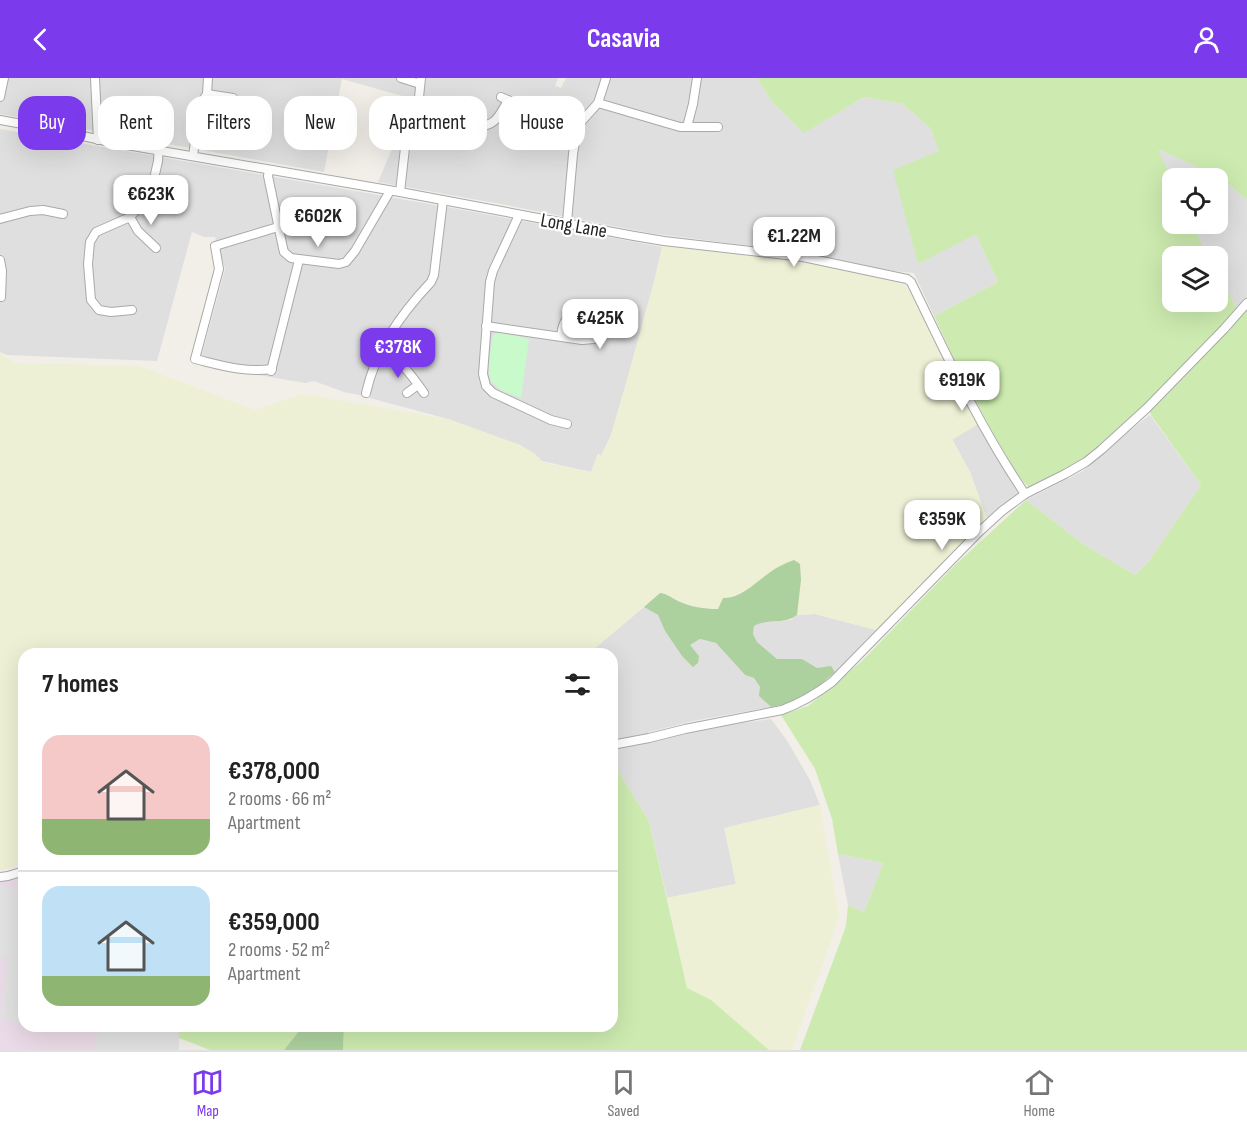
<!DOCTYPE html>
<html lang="en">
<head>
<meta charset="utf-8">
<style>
	:root { --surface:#fff; --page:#f2f2f2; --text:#222; --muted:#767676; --line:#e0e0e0; --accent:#7c3aed }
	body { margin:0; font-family:"Sofia Sans Condensed",sans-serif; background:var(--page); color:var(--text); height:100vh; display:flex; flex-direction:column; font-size:22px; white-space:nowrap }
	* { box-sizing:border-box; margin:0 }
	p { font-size:20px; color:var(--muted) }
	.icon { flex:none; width:33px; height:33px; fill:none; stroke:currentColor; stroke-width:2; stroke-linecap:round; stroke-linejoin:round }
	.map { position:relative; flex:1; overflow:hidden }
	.panel { position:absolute; left:18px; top:570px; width:600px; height:384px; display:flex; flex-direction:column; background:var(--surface); border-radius:18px; box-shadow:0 6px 24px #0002 }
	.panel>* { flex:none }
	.guide { position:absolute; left:18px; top:18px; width:600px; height:54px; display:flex; gap:12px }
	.buttons { position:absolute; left:1162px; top:90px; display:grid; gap:12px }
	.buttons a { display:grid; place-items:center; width:66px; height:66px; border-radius:12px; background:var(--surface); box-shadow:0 6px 24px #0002; font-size:30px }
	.price { position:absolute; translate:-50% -51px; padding:0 14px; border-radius:12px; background:#fff; color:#222; font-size:20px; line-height:39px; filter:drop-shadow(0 2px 3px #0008) }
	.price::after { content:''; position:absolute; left:50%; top:36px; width:18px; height:14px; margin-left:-9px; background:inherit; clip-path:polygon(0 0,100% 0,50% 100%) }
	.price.active { background:var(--accent); color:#fff }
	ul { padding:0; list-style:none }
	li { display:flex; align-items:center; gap:18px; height:150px; padding:0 24px }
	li+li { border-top:2px solid var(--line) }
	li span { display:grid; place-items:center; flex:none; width:168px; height:120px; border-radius:18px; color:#555 }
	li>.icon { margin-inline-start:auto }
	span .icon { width:72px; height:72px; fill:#fffc; stroke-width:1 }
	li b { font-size:26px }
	h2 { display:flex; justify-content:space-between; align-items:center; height:72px; padding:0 24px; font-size:26px }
	.chip { padding:0 21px; border-radius:18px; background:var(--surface); box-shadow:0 6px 24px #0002; font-size:21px; line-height:54px }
	.chip.active { background:var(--accent); color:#fff }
	header { display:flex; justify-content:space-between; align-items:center; height:78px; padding:0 24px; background:var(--accent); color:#fff; font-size:27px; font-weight:700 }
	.tabs { display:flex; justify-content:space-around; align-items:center; height:84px; border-top:2px solid var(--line); background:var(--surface); font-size:16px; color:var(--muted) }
	.tabs a { display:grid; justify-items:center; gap:3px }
	.tabs .active { color:var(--accent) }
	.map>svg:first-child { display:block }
</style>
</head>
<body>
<header><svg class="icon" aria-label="back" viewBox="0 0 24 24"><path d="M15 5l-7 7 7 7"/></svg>Casavia<svg class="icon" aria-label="person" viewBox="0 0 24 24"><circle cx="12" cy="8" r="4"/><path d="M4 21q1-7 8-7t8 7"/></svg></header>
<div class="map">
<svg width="1247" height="972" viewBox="0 0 1247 972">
	<rect width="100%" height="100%" fill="#f2efe9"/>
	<!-- residential -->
	<g fill="#e0dfdf">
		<polygon points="0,0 558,0 555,8 561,10 566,0 757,0 772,24 804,54 864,19 903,26 931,51 940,73 918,186 976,155 998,204 934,238 914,195 893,193 783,172 649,155 506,127 378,104 413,21 342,1 324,94 0,36"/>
		<polygon points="0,51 458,131 662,169 654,204 627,302 611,357 601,378 598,376 591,394 542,383 536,377 520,367 448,341 355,316 347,315 314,303 305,305 199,287 225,191 215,159 204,159 192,154 157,283 7,277 0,274"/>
		<polygon points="1157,70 1220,99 1247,122 1247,219 1237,231 1218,196 1218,178 1208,178 1192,146 1218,146 1218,100 1173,100 1173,104"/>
		<polygon points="1150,337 1201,407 1149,483 1135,497 1083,466 1026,422 1083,393 1128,354"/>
		<polygon points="978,346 993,372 1021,416 987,441 970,394 952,361"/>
		<polygon points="644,529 658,537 665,553 682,578 690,567 700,561 716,565 745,597 754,600 760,609 766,625 771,629 693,643 649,654 647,657 612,662 612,576 588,576"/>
		<polygon points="815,536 876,552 835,594 832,591 823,589 817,591 802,581 777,581 765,572 757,564 753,556 754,548 761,544 791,542 797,537"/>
		<polygon points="771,641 786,661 810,702 820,727 725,750 736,806 667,820 649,743 612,683 612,674 616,670 712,649"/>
		<polygon points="838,776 883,785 864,834 848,827"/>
	</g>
	<!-- industrial -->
	<polygon fill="#ebdbe8" points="24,797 24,948 179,948 179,972 0,972 0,802 12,801"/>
	<!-- farmland -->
	<g fill="#eef0d5">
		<polygon points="663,165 838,190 887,201 905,207 915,221 953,300 978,346 952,362 970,394 987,441 876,552 815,536 797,537 798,522 794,482 783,486 745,513 728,520 718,531 705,531 690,527 677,522 669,517 660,515 588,576 24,576 24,786 0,792 0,276 16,285 139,288 255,332 302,316 448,341 520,367 536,377 542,384 591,394 598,375 601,378 611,357 627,302 654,204"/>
		<polygon points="820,727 839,839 792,972 769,972 711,922 687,910 667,820 736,806 724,750"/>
	</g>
	<!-- grass -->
	<g fill="#cdebb0">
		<polygon points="757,0 1247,0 1247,122 1220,99 1158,71 1173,104 1173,146 1192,146 1208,178 1173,178 1173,224 1218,224 1218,196 1237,231 1136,335 1106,362 1081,382 1029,410 1011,390 956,285 934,238 998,204 976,156 918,186 893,92 939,73 931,51 903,26 864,19 804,55 772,24"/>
		<polygon points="1247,232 1247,972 800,972 846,848 848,827 864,834 883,785 838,776 832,741 815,691 781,637 808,628 862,583 955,487 1026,422 1083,466 1135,497 1149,483 1201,407 1151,337 1150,333"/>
		<path d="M573,239C584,240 599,239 595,255L590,258L570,254L567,249V245Z"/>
		<polygon points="612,683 649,743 687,910 711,922 769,972 343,972 344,948 612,948"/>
		<polygon points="179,948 303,948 284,972 210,972 179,960"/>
	</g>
	<!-- forest -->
	<g fill="#add19e">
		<path d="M794,482L800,486L801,502L797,537C785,547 767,540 754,548L753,556L757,564L777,581H802L817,590L831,588L835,594L811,615L791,625L771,629L759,618L760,609L754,600L745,597L716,565L700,561L690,567L699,578L698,585L693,589L682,578L665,553L658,537L644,529L660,515C668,516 672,520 678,523C691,529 704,531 718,531L723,520C740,521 756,504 769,495C777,489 785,485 794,482Z"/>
		<polygon points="303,948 344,948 343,972 284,972"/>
	</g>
	<!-- park -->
	<path fill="#c8facc" d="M499,254L529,261L521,320C511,316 499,313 492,304C485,295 492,268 493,257Z"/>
	<!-- parking -->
	<g fill="#e2e2e2">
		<polygon points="23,800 24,800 23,945 0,941 8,878 1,880 0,887 0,808 17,810 18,806"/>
		<polygon points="99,948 179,948 179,972 95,972"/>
	</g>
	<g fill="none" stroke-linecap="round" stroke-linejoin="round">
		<!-- minor casing -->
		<g stroke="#a9a9a9" stroke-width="10">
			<g id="minor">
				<polyline points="95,0 98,62"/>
				<polyline points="401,0 420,6"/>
				<polyline points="606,0 598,25 680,49 718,49"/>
				<polyline points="207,16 233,20"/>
				<polyline points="0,19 4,0"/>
				<polyline points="501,19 529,32"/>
				<path d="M418,29L474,48C495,50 499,38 508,22"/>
				<path d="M0,42L55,52L115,65L400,114L634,158L664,163L803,179L907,201L911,204C946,276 980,350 1025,416"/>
				<polyline points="687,49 693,26 697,0"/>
				<polyline points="193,78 200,27 207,16 208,0"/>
				<polyline points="269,92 268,98 283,170 284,174 291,180 339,186 346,184 355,173 390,113"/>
				<polyline points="400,114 407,52 412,38 418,29 421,0"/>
				<polyline points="519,137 493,193 490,204 483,296 486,308 493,315 551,342 567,346"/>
				<polyline points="130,139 138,153 156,170"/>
				<polyline points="0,141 30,133 43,132 63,136"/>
				<polyline points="567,144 573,76 577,53 581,44 598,25"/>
				<polyline points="0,182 2,193 1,219"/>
				<polyline points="132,232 111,234 99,232 91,222 88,186 90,164 96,154 130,139 148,119 151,114 158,83 161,37"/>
				<path d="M486,248L582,262L594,261L598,259C602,251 601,246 595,239C573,234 563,235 561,259"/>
				<path d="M380,274C401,281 412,298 424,315"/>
				<path d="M272,291C245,295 220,287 195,281L219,191L215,168L278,149"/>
				<polyline points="271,293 299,182"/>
				<path d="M366,315C376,271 400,237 431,204L434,197L443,122"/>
				<polyline points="407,315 418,307"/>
				<path d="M612,667L649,660L685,651L782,632C801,625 816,616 832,604L979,454L1002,433L1025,416L1065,396L1086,384L1101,372L1147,330L1224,251L1247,225"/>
				<polyline points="0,799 8,798 24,793"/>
			</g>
		</g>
		<!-- minor -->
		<use href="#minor" stroke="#fff" stroke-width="8"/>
	</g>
	<g text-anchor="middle" stroke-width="4.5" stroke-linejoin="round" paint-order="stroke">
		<!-- street labels -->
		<g font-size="20" fill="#222" stroke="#fff">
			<text transform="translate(574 147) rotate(10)" y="7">Long Lane</text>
		</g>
	</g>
</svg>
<div class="buttons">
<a><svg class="icon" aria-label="locate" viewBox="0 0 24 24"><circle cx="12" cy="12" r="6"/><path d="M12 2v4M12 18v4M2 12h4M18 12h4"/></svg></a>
<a><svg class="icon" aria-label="layers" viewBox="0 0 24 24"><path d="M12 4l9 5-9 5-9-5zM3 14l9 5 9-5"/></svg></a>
</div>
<b class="price" style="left:151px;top:148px">€623K</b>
<b class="price" style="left:318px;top:170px">€602K</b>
<b class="price" style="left:794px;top:190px">€1.22M</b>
<b class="price" style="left:600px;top:272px">€425K</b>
<b class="price active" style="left:398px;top:301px">€378K</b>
<b class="price" style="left:962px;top:334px">€919K</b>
<b class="price" style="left:942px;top:473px">€359K</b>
<div class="guide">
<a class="chip active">Buy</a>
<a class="chip">Rent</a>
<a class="chip">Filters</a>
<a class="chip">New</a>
<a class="chip">Apartment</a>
<a class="chip">House</a>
</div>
<section class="panel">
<h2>7 homes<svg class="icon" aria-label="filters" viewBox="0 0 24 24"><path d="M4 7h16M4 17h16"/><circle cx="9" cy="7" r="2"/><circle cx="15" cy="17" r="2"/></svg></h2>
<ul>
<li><span style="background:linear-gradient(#f6c9c9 70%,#8fb573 0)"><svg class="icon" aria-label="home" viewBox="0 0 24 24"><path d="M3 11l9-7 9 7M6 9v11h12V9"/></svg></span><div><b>€378,000</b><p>2 rooms · 66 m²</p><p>Apartment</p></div></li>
<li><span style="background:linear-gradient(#bfe0f5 75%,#8fb573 0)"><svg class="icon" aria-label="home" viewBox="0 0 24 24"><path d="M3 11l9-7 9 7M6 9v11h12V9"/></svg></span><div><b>€359,000</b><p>2 rooms · 52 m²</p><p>Apartment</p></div></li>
</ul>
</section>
</div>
<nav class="tabs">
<a class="active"><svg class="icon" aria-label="map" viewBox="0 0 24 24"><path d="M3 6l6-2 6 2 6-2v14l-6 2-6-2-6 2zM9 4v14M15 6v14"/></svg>Map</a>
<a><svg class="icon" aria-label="saved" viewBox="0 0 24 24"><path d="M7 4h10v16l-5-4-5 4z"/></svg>Saved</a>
<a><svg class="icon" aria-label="home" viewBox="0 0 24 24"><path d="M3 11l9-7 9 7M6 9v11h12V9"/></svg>Home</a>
</nav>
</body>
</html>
